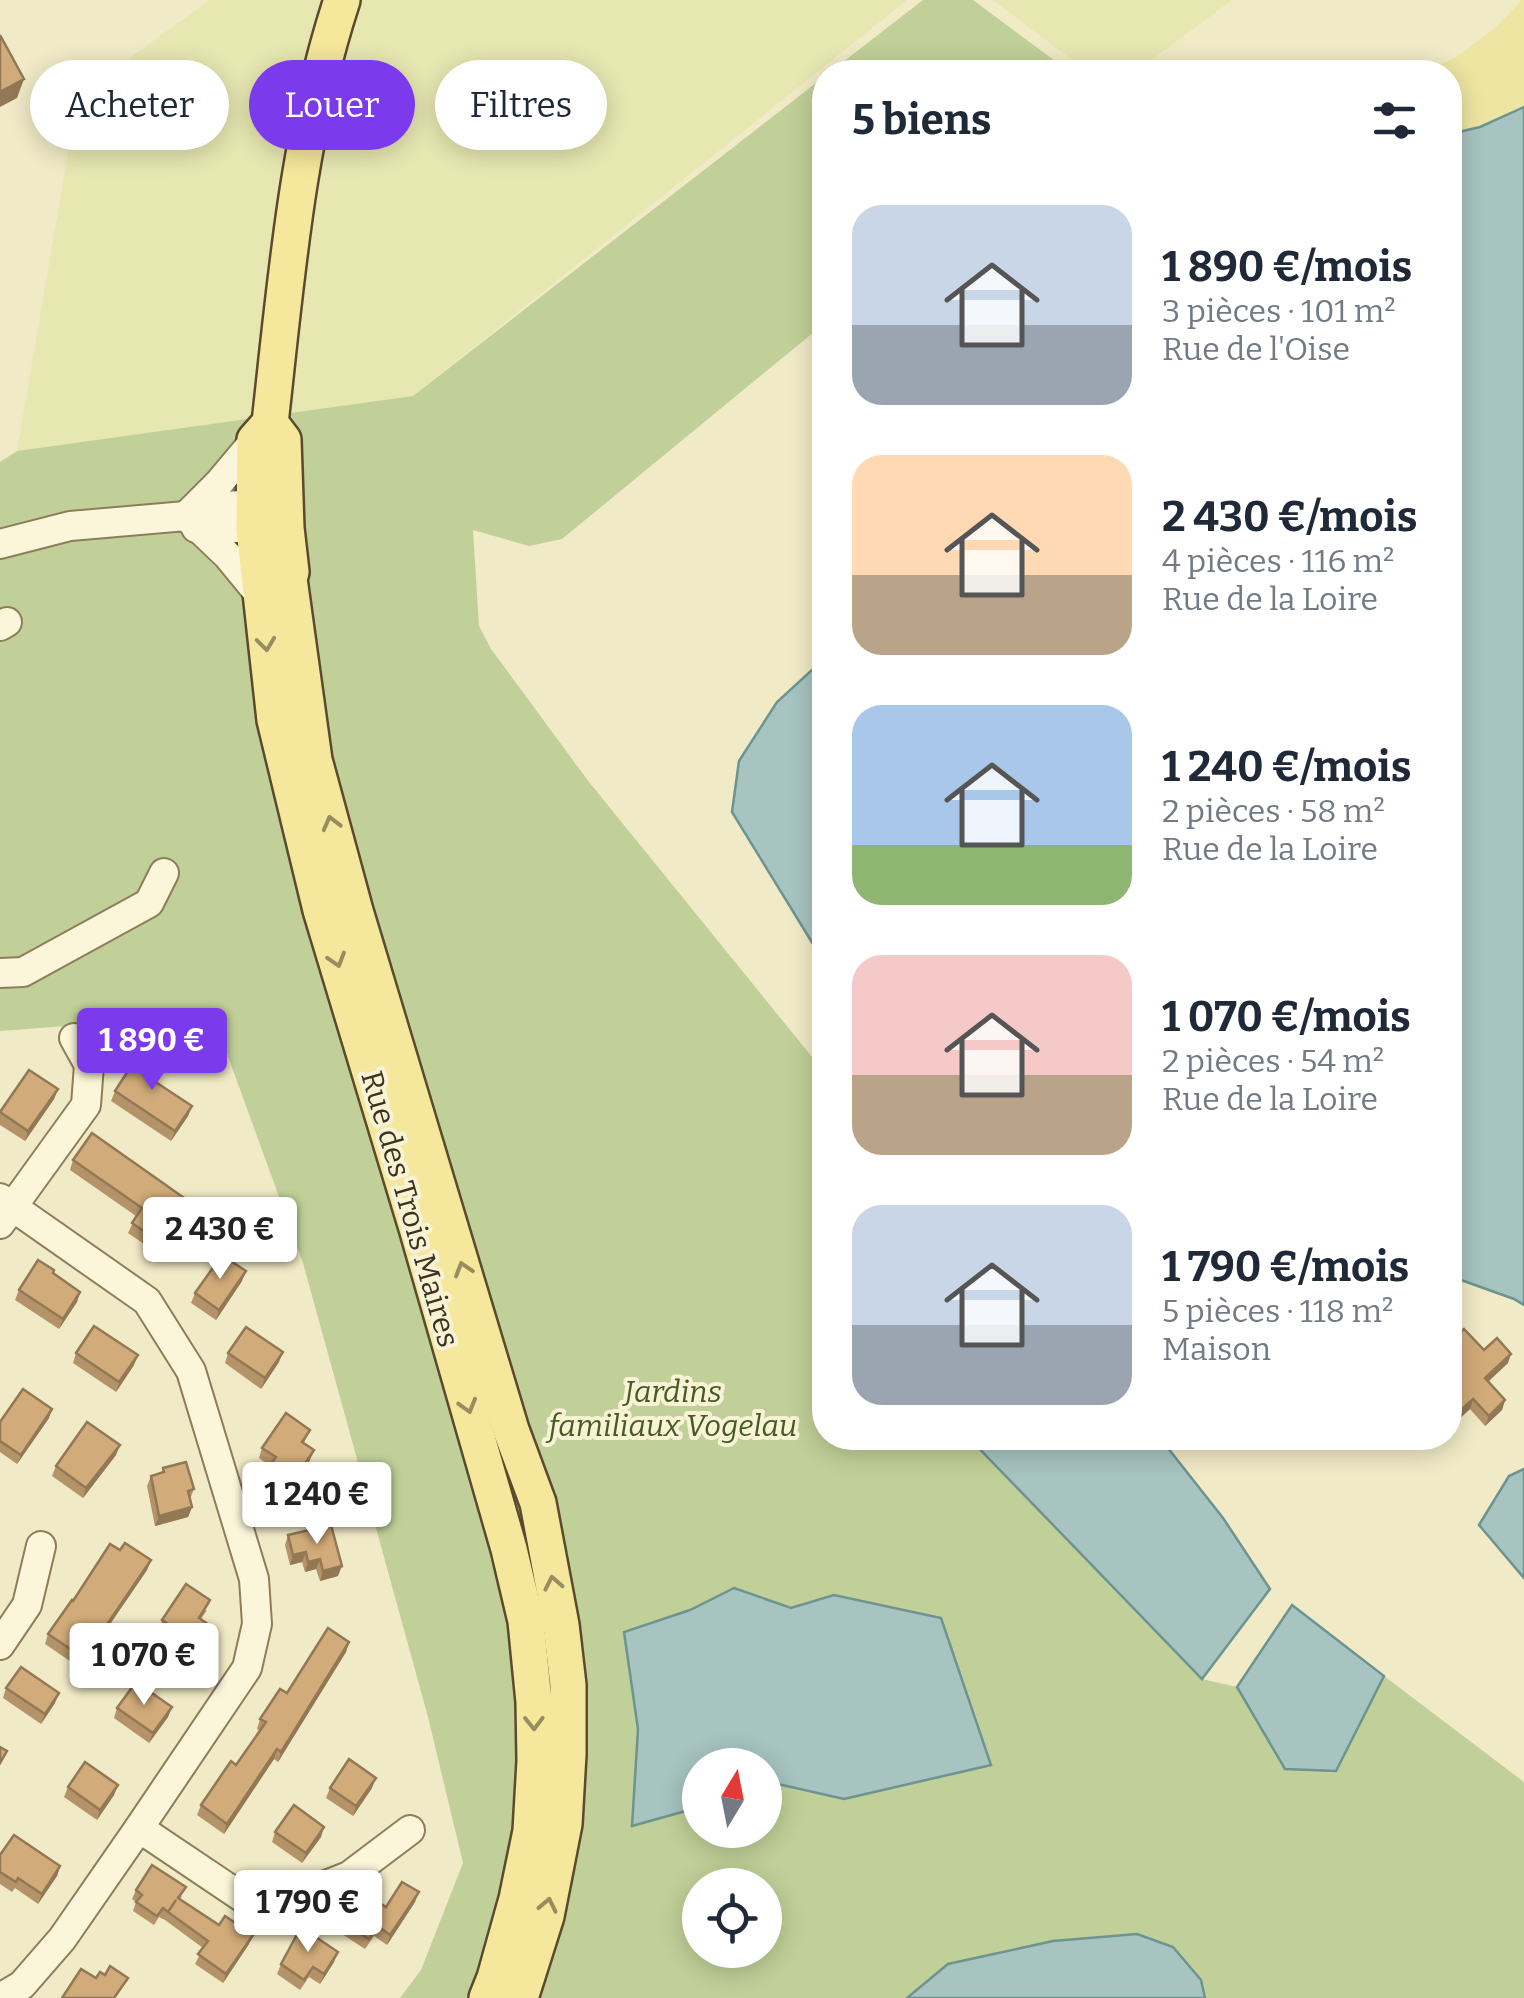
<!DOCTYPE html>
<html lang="fr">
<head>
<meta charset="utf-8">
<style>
	:root { --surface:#fff; --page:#f6f6f7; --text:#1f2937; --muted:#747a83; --accent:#7c3aed }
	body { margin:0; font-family:Bitter,serif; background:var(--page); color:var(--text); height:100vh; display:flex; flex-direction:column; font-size:38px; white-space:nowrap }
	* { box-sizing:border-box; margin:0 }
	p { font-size:32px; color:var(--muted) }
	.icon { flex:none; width:55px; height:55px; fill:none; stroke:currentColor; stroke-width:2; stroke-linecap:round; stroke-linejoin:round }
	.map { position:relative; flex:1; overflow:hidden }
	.sheet { position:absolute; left:812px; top:60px; width:650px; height:1390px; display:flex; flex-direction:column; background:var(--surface); border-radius:40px; box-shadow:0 5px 25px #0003 }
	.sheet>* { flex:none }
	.top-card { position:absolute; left:30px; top:60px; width:632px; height:90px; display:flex; gap:20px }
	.needle { width:65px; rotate:10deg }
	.buttons { position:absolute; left:682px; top:1748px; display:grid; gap:20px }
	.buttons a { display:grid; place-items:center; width:100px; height:100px; border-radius:50%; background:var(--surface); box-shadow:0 5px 25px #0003; font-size:50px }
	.price { position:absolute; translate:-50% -85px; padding:0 22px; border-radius:10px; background:#fff; color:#222; font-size:32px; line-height:65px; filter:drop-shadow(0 2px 5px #0008) }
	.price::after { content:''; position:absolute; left:50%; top:60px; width:30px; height:22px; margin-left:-15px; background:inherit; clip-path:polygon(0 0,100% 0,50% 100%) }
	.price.active { background:var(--accent); color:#fff }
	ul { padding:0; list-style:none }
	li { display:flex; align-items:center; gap:30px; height:250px; padding:0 40px }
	li span { display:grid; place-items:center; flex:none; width:280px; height:200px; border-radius:30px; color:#555 }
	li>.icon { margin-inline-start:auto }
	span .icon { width:120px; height:120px; fill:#fffc; stroke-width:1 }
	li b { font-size:42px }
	h2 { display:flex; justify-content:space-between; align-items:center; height:120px; padding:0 40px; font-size:42px }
	.chip { padding:0 35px; border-radius:45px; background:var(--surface); box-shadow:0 5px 25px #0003; font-size:35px; line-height:90px }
	.chip.active { background:var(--accent); color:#fff }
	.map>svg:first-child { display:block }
</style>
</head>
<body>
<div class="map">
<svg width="1524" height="1998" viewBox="0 0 1524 1998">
	<rect width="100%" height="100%" fill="#f1eac6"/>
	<!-- farmland -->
	<g fill="#e7e7b2">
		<polygon points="210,0 907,0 413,396 17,451 78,95"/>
		<polygon points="993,0 1232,0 1135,72 1088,72"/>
	</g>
	<!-- green -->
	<g fill="#c1d098" fill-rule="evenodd">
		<polygon points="923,0 973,0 1070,72 830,72"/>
		<path d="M825,76V323L562,539L529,546L473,530L479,626L491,649L589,782L825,1073V1438H969L1202,1679L1237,1687L1285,1769L1336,1771L1384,1676L1524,1782V1998H1205L1201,1980L1137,1934L1053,1941L948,1964L907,1998H400L421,1970L463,1863L428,1717L303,1263L213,1015L0,1031V462L17,451L413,396ZM700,1765H765V1830H700ZM700,1885H765V1950H700Z"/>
	</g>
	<!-- sand -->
	<polygon fill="#eee5a2" points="1522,0 1524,0 1524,107 1480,127 1450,134 1450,72 1423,72 1455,58 1495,28"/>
	<!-- water -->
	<g fill="#a7c4c0" stroke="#6d9490" stroke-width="2.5">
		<polygon points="1524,107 1524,1305 1514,1299 1450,1276 1450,134 1480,127"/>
		<polygon points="825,658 825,952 813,944 732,812 739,761 777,702"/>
		<polygon points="969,1438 1160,1438 1223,1518 1270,1589 1202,1679"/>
		<polygon points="1524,1469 1524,1578 1479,1525 1509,1476"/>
		<polygon points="734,1588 791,1608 834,1595 941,1618 991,1765 844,1799 778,1784 765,1788 765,1765 700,1765 700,1807 632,1826 638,1729 624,1632 690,1610"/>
		<polygon points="1292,1605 1384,1676 1336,1771 1285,1769 1237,1687"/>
		<polygon points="1137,1934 1173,1947 1201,1980 1205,1998 907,1998 948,1964 1053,1941"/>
	</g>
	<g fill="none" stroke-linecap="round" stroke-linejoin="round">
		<!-- minor casing -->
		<g stroke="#8e7d5a" stroke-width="32">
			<g id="minor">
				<polyline points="255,440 219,483 186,516 228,556 260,595"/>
				<polyline points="195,508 274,503"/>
				<polyline points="196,528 275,528"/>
				<polyline points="0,544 70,526 186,516"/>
				<polyline points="0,626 7,622"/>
				<polyline points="0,973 23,972 149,903 164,873"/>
				<polyline points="0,1198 147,1301 191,1371 254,1579 257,1624 247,1668 139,1828 62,1939 22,1985 0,1998"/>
				<polyline points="0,1224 86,1105 89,1065 74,1038"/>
				<polyline points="0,1645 27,1605 41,1546"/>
				<polyline points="139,1828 249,1902 280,1903 349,1876 410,1830"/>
			</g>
		</g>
		<!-- major casing -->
		<g stroke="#5b4a2e" stroke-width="40">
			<g id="major">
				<path d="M342,0C297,137 286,281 270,423L255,440L254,529L275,720L321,910L417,1228L509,1549L526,1621L534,1702L535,1761L531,1831L517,1899L495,1978L487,1998"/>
				<polyline points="270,423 283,440 286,528 291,572 289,579 314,760 355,911 511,1430 538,1503 561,1625 568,1685 568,1754 564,1824 546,1916 520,1998"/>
			</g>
		</g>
		<!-- minor -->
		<use href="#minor" stroke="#fbf6da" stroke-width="28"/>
		<!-- major -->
		<use href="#major" stroke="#f5e79c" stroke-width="35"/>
	</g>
	<!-- wall -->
	<g fill="#b49368">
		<polygon points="158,1074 154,1080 192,1106 188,1116 171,1141 111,1101 115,1091"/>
		<polygon points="58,1089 54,1099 25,1141 0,1125 0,1112"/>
		<polygon points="73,1160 193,1217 168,1254 166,1252 163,1257 128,1233 136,1216 70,1170"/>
		<polygon points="53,1273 80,1292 77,1302 59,1329 15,1300 19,1290"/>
		<polygon points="242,1281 216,1320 191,1303 195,1293"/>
		<polygon points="1450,1341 1484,1350 1508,1363 1488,1382 1505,1400 1502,1410 1485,1426 1470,1409 1458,1420 1450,1412"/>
		<polygon points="76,1353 134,1365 116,1392 73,1363"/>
		<polygon points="228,1353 279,1362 261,1389 225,1363"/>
		<polygon points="49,1418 17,1464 0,1452 0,1422"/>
		<polygon points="310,1430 304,1443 310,1460 287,1495 264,1479 270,1466 259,1458 262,1448"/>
		<polygon points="116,1455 83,1498 52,1476 56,1466"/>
		<polygon points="163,1468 194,1489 190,1499 192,1507 188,1517 155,1526 147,1486 151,1476 161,1473"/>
		<polygon points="331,1525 338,1576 320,1581 316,1569 305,1572 302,1562 290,1565 285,1545 288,1535"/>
		<polygon points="120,1550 151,1560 147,1570 80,1668 45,1644 48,1634 73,1601"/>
		<polygon points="207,1610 201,1619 215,1629 212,1639 199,1658 159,1630 162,1620"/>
		<polygon points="349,1642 346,1652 278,1762 274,1759 224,1834 197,1815 201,1805 236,1765 260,1731 257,1729 260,1719 287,1693"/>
		<polygon points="6,1688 55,1703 41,1724 3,1698"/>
		<polygon points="117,1708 168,1717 149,1743 114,1718"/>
		<polygon points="118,1785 114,1795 97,1820 64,1797 68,1787"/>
		<polygon points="330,1788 372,1788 353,1816 326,1798"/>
		<polygon points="275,1832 321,1837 302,1863 272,1842"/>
		<polygon points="0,1855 60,1866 57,1876 38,1904 15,1888 12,1892 0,1884"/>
		<polygon points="136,1890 182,1896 180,1899 249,1944 223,1983 195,1964 203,1948 165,1920 159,1917 154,1925 133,1911 136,1902 132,1899"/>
		<polygon points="415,1902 387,1945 374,1936 365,1949 342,1934 342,1916 346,1906 386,1907"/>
		<polygon points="334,1962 320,1984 309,1977 300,1990 277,1974 281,1964"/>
	</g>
	<!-- shaded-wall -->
	<g fill="#927855">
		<polygon points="24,79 17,98 0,107 0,92"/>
		<polygon points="58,1089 54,1099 25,1141 28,1131"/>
		<polygon points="192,1106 188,1116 171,1141 175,1131"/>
		<polygon points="197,1207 193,1217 168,1254 172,1244"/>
		<polygon points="246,1271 242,1281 216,1320 219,1310"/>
		<polygon points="80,1292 77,1302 59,1329 63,1319"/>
		<polygon points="283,1352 279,1362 261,1389 265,1378"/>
		<polygon points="1511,1354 1508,1363 1481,1388 1485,1378"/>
		<polygon points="138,1355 134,1365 116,1392 119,1382"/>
		<polygon points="1473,1399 1470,1409 1458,1420 1461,1410"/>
		<polygon points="1505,1400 1502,1410 1485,1426 1489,1416"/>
		<polygon points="52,1409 49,1418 17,1464 21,1455"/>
		<polygon points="120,1445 116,1455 83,1498 86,1488"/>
		<polygon points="314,1450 310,1460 287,1495 291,1485"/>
		<polygon points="192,1507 188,1517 155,1526 159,1516"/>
		<polygon points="306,1552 302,1562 290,1565 293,1555"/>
		<polygon points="320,1559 316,1569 305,1572 308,1562"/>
		<polygon points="151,1560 147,1570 80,1668 84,1658"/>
		<polygon points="342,1566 338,1576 320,1581 323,1571"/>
		<polygon points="215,1629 212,1639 199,1658 202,1648"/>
		<polygon points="349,1642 346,1652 278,1762 281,1752"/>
		<polygon points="59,1693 55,1703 41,1724 45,1714"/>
		<polygon points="172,1707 168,1717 149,1743 153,1733"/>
		<polygon points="277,1749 274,1759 224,1834 227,1824"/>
		<polygon points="376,1778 372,1788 353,1816 356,1806"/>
		<polygon points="118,1785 114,1795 97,1820 100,1810"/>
		<polygon points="324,1827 321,1837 302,1863 306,1853"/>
		<polygon points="60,1866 57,1876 38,1904 42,1894"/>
		<polygon points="419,1892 415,1902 387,1945 390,1935"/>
		<polygon points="253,1935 249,1944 223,1983 226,1974"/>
		<polygon points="338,1952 334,1962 320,1984 324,1974"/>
	</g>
	<!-- building -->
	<g fill="#d1ab79" stroke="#927855" stroke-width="2.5">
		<polygon points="0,35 24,79 0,92"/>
		<polygon points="141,1051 162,1064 151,1079 192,1106 175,1131 115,1091"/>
		<polygon points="29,1070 58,1089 28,1131 0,1112"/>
		<polygon points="92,1133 197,1207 172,1244 170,1242 166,1247 132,1223 142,1208 73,1160"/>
		<polygon points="222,1255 246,1271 219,1310 195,1293"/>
		<polygon points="38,1260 54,1270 53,1273 80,1292 63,1319 19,1290"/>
		<polygon points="94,1326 138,1355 119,1382 76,1353"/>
		<polygon points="246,1327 283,1352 265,1378 228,1353"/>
		<polygon points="1464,1329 1484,1350 1497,1338 1511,1354 1485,1378 1505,1400 1489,1416 1473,1399 1461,1410 1450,1398 1450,1341"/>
		<polygon points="23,1389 52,1409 21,1455 0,1441 0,1422"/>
		<polygon points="286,1413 310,1430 302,1442 314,1450 291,1485 267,1469 276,1457 262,1448"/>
		<polygon points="87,1422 120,1445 86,1488 56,1466"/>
		<polygon points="186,1462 194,1489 188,1491 192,1507 159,1516 151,1476 164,1472 163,1468"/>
		<polygon points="331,1525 342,1566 323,1571 320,1559 308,1562 306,1552 293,1555 288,1535"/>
		<polygon points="125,1543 151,1560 84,1658 48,1634 72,1600 73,1601 110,1544 120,1550"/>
		<polygon points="186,1584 210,1600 199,1618 215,1629 202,1648 162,1620"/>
		<polygon points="328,1628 349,1642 281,1752 277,1749 227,1824 201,1805 231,1761 236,1765 266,1722 260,1719 280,1689 287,1693"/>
		<polygon points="21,1667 59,1693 45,1714 6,1688"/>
		<polygon points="136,1682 172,1707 153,1733 117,1708"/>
		<polygon points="0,1747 7,1751 0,1763"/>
		<polygon points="349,1759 376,1778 356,1806 330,1788"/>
		<polygon points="85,1762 118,1785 100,1810 68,1787"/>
		<polygon points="294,1805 324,1827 306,1853 275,1832"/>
		<polygon points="14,1835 60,1866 42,1894 18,1878 16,1882 0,1872 0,1855"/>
		<polygon points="152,1865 186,1887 178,1898 219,1925 225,1916 253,1935 226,1974 198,1954 208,1941 168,1912 176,1900 168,1912 163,1908 157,1916 136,1902 142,1895 136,1890"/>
		<polygon points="402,1882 419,1892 390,1935 378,1926 369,1939 345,1924 346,1906 351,1898 367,1895 386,1907"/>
		<polygon points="301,1927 338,1952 324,1974 313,1967 304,1980 281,1964"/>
		<polygon points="110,1966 128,1978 114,1998 62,1998 81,1969 96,1978 100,1972 105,1975"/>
	</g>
	<!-- one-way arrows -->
	<defs><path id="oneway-chevron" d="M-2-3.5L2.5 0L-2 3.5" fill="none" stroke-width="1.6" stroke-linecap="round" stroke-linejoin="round" transform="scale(2.5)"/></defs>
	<g stroke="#998c5e">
		<use href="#oneway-chevron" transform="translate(266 644) rotate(83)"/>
		<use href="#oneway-chevron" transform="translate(331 823) rotate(-105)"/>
		<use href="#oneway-chevron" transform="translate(337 960) rotate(73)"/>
		<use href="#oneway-chevron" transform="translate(463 1269) rotate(-107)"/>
		<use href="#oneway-chevron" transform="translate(468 1406) rotate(74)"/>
		<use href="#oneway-chevron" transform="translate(553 1583) rotate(-101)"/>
		<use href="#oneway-chevron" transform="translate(534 1723) rotate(89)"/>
		<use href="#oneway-chevron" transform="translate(548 1905) rotate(-78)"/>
	</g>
	<g text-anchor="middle" stroke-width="8" stroke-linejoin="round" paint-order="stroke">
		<!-- street labels -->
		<g font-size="30" fill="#3d321f" stroke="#f8f3d6">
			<text transform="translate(410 1209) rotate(74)" y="10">Rue des Trois Maires</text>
		</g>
		<!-- park labels -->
		<g font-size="30" font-style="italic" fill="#455b24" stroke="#f8f3d6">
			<text x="673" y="1402">Jardins<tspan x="673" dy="34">familiaux Vogelau</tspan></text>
		</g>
	</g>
</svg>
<div class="buttons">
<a><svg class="needle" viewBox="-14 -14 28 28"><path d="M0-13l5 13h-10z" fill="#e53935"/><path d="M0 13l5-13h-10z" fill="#747a83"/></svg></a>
<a><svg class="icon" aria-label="locate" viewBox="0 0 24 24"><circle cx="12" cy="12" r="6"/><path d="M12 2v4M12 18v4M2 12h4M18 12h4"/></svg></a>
</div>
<b class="price active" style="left:152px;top:1093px">1 890 €</b>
<b class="price" style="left:220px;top:1282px">2 430 €</b>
<b class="price" style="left:317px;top:1547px">1 240 €</b>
<b class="price" style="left:144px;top:1708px">1 070 €</b>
<b class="price" style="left:308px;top:1955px">1 790 €</b>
<div class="top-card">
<a class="chip">Acheter</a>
<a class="chip active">Louer</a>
<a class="chip">Filtres</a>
</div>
<section class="sheet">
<h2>5 biens<svg class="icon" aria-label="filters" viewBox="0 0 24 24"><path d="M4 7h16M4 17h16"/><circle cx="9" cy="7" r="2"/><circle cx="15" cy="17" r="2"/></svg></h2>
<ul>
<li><span style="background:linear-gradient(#c9d6e8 60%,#9aa5b1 0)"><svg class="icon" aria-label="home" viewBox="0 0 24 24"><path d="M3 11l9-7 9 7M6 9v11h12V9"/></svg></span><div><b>1 890 €/mois</b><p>3 pièces · 101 m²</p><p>Rue de l'Oise</p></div></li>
<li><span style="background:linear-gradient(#ffd9b3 60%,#b9a48a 0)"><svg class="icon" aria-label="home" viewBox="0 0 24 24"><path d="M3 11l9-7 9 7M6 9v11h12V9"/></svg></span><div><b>2 430 €/mois</b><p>4 pièces · 116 m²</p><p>Rue de la Loire</p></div></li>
<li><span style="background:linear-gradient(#a9c7e8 70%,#8fb573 0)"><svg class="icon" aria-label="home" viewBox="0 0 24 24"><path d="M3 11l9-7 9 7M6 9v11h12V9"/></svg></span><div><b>1 240 €/mois</b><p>2 pièces · 58 m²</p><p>Rue de la Loire</p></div></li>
<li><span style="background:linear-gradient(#f6c9c9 60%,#b9a48a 0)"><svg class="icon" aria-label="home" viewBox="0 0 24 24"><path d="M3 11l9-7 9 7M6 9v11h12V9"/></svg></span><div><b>1 070 €/mois</b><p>2 pièces · 54 m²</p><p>Rue de la Loire</p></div></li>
<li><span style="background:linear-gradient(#c9d6e8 60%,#9aa5b1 0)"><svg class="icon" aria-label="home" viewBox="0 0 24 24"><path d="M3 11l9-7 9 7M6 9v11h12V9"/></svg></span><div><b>1 790 €/mois</b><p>5 pièces · 118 m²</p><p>Maison</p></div></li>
</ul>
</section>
</div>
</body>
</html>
